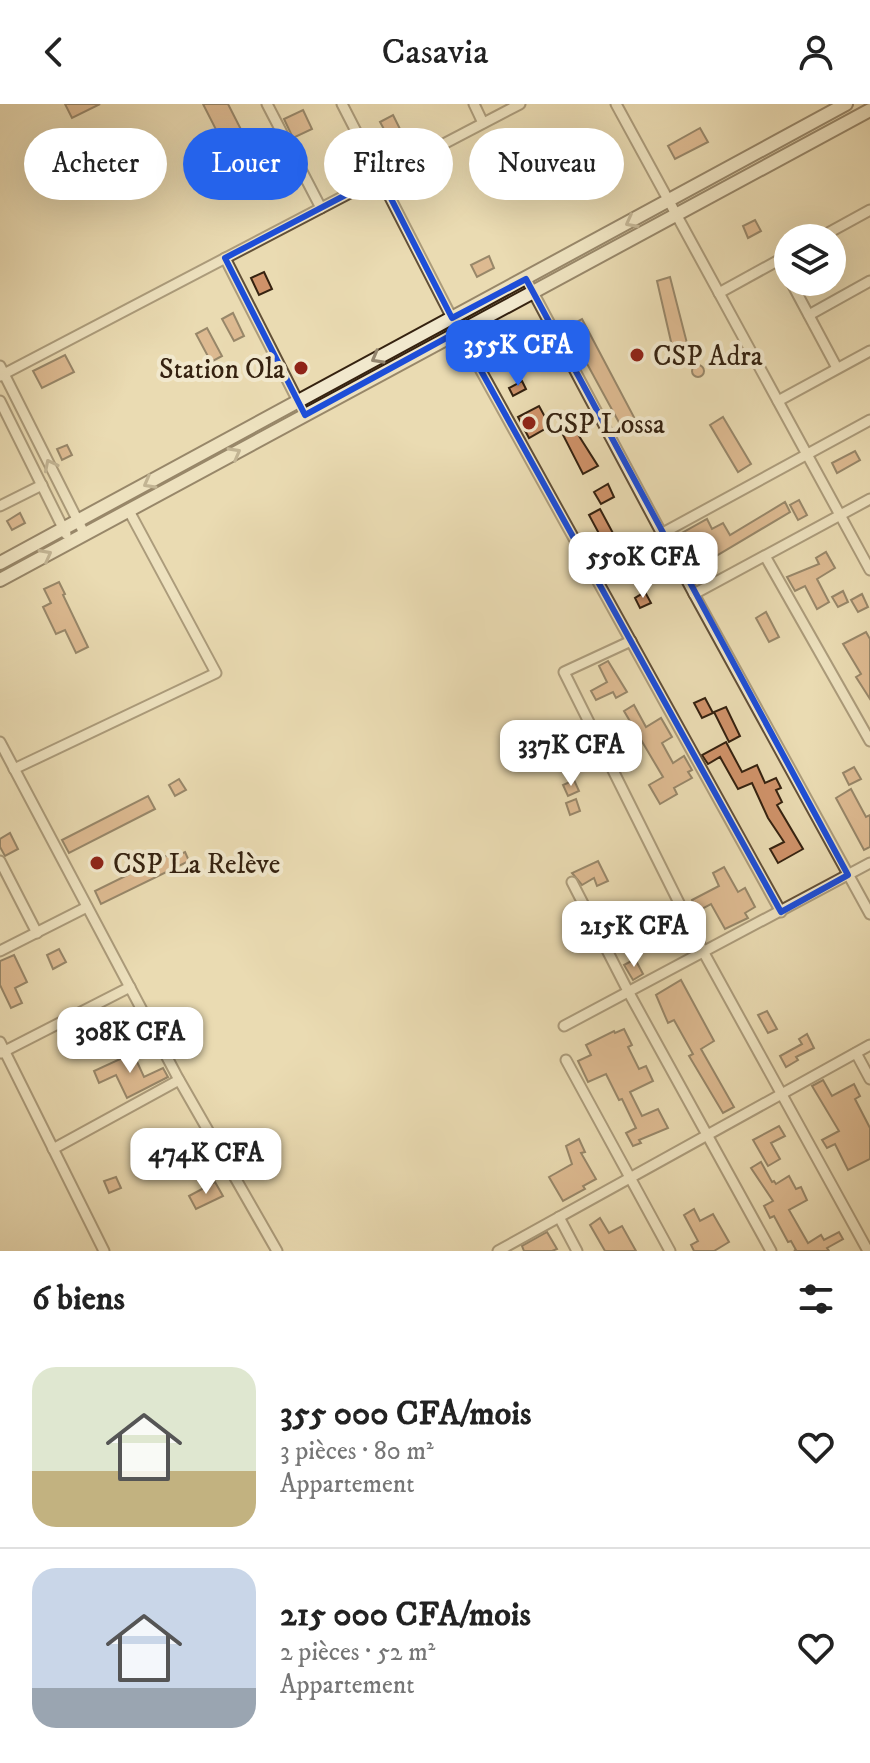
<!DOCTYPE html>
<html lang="fr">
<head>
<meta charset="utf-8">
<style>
	:root { --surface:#fff; --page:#f6f6f6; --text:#222; --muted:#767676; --line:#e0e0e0; --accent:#2563eb }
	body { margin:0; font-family:"IM FELL DW Pica",serif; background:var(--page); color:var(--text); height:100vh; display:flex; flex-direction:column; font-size:30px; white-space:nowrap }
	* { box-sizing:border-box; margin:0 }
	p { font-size:26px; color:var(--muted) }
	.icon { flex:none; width:44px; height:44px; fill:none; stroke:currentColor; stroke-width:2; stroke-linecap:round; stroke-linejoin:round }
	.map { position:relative; height:1147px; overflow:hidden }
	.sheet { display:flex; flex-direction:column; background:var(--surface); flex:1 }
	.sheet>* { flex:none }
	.banner { position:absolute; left:24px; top:24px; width:822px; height:72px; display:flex; gap:16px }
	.buttons { position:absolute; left:774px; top:120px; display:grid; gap:16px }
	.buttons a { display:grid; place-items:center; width:72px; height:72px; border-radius:50%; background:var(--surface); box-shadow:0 8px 32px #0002; font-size:40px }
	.price { position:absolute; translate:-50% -68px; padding:0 18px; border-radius:16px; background:#fff; color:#222; font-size:26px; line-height:52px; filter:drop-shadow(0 2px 4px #0008) }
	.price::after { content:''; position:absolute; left:50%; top:48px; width:24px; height:18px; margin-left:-12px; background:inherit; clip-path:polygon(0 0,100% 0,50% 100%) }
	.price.selected { background:var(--accent); color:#fff }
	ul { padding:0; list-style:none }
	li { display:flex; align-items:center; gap:24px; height:200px; padding:0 32px }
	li+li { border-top:2px solid var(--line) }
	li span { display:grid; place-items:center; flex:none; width:224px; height:160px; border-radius:24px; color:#555 }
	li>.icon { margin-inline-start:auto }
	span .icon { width:96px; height:96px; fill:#fffc; stroke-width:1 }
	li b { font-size:34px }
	h2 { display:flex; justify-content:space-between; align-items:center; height:96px; padding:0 32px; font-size:34px }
	.tag { padding:0 28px; border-radius:36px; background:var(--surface); box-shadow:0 8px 32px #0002; font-size:28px; line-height:72px }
	.tag.selected { background:var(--accent); color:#fff }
	header { display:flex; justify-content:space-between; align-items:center; height:104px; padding:0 32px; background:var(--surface); font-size:36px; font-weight:600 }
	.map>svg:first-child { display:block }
</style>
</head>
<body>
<header><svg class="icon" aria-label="back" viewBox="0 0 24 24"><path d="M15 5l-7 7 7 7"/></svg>Casavia<svg class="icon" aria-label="person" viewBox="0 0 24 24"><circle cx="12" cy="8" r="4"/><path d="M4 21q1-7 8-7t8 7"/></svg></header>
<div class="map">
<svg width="870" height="1147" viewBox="0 0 870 1147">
	<rect width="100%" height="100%" fill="#eadbb2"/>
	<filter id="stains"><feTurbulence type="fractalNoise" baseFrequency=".0025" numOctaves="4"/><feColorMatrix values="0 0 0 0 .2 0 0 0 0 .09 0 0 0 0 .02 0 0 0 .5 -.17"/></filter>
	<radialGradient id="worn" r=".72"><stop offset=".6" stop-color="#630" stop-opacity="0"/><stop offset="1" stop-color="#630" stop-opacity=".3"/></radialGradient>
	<!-- building -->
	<g fill="#cf9269" stroke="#352210" stroke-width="2">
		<polygon points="65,0 100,0 72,14"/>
		<polygon points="203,0 228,0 255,53 235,63"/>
		<polygon points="303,6 312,25 293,34 284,15"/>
		<polygon points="393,11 403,31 391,38 380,18"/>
		<polygon points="700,24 708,38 675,55 668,42"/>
		<polygon points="755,116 761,127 748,134 743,122"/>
		<polygon points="489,152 494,164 477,173 471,161"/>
		<polygon points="264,168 272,185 259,191 251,174"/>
		<polygon points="670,173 690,251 675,255 657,177"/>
		<polygon points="233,209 244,232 234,237 222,215"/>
		<polygon points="582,215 636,317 622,324 567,223"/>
		<polygon points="207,224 222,252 211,258 196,230"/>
		<polygon points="65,251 74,268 42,284 33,267"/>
		<circle cx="698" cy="267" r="6"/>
		<polygon points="522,277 526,285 513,292 509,284"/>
		<polygon points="539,302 550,322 529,334 518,313"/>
		<polygon points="723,313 751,360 738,368 710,321"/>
		<polygon points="572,321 598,362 583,370 561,327"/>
		<polygon points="67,341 72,351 62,356 57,345"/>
		<polygon points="855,347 860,356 837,369 832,359"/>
		<polygon points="608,380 614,393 601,400 594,388"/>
		<polygon points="799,396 807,411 798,416 790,401"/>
		<polygon points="785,398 790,408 713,454 716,460 702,467 697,461 695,462 691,455 692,448 682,429 707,415 712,425 723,419 730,431"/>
		<polygon points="600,405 622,446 629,443 634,452 615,462 607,447 596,453 591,443 603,437 589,411"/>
		<polygon points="20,409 25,419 12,426 7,417"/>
		<polygon points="826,448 835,464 817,475 829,498 817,505 805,482 795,487 787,473 819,460 816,454"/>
		<polygon points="59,478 65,490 63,491 88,543 76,549 65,526 56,530 43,503 51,499 44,485"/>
		<polygon points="843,487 848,498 838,503 832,493"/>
		<polygon points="645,488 651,499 640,504 635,494"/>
		<polygon points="862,490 868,503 858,508 851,496"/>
		<polygon points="766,508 779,533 769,538 756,514"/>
		<polygon points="866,528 870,535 870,595 856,573 861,570 843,540"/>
		<polygon points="608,557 627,588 616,594 613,588 596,596 591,587 607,578 599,562"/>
		<polygon points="705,594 713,609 702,614 694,599"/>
		<polygon points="634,601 646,623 661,614 672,633 662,639 673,659 684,652 692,666 688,668 692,674 674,684 677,690 660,700 649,681 663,673 624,607"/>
		<polygon points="726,603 740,632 729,638 714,608"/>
		<polygon points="726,638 742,668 757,661 765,679 776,674 781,684 776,686 782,698 777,701 803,745 778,759 770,745 784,738 768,714 752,679 738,685 720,653 708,660 702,651"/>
		<polygon points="854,663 861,675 849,681 843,669"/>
		<polygon points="179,675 186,686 175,692 169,681"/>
		<polygon points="574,676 579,687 568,692 563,681"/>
		<polygon points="851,685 866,713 870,711 870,743 864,746 836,694"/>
		<polygon points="148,692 155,705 69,749 62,736"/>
		<polygon points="576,695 580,707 570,711 566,699"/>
		<polygon points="10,729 18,745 5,752 0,743 0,735"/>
		<polygon points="185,748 189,757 101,800 95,787 170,750 172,754"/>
		<polygon points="598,757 608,777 597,782 594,774 582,781 572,769"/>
		<polygon points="724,763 738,788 745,784 755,803 745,809 748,814 725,825 711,800 698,807 692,796 719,782 713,769"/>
		<polygon points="59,845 66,858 53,865 47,851"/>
		<polygon points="14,851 27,878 15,884 22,899 11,904 0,881 0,857"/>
		<polygon points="635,855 643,870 633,876 624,861"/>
		<polygon points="681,876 714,937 701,945 734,1003 723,1009 689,952 693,950 674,916 668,919 656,891"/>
		<polygon points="767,907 777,925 768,929 758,911"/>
		<polygon points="624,925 632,941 628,943 639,965 646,962 653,977 630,988 642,1012 658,1005 668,1024 639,1036 641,1039 633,1042 626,1029 636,1024 622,995 619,996 606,970 588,978 578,957 591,951 586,941 614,927 615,929"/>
		<polygon points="807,930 814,944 796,953 798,956 786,963 780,952 802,940 799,935"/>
		<polygon points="133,949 144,973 163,964 168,973 127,994 116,971 99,979 94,967"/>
		<polygon points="823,976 832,992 854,980 860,992 855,995 870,1024 870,1055 848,1066 835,1040 827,1044 822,1036 839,1027 812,982"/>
		<polygon points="779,1022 785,1032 771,1039 780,1055 768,1062 753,1036"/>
		<polygon points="579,1035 585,1048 581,1049 596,1075 583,1082 585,1085 563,1097 549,1073 572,1060 566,1042"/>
		<polygon points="761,1058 772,1078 774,1077 776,1080 789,1072 796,1085 801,1083 807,1096 789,1106 808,1139 821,1131 824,1136 839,1128 843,1135 827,1144 829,1147 794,1147 796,1146 791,1137 788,1138 774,1112 770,1114 764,1102 773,1097 751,1064"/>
		<polygon points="116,1073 121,1084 109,1089 104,1077"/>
		<polygon points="215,1078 223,1092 196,1105 189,1092"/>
		<polygon points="694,1105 700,1117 713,1110 729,1138 714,1147 694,1147 691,1141 698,1137 684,1111"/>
		<polygon points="600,1114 609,1129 622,1122 636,1147 605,1147 590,1121"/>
		<polygon points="547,1128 557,1145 552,1147 524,1147 522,1142"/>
	</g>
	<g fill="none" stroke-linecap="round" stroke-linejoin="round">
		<!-- street casing -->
		<g stroke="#625038" stroke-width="13">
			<g id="street">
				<polyline points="267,0 321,104"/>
				<polyline points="342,0 452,214"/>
				<polyline points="474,0 483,19"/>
				<polyline points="616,0 870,466"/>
				<polyline points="819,134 870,106"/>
				<polyline points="225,154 305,311"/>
				<polyline points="780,156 788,172"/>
				<polyline points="526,175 694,490 870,810"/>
				<polyline points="791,178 837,264"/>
				<polyline points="719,189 788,151"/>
				<polyline points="809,211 870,177"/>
				<polyline points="459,227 781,808"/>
				<polyline points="0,262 85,431"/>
				<polyline points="0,272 520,0"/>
				<polyline points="0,297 66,430"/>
				<polyline points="778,297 870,247"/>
				<polyline points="0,402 42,381"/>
				<polyline points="661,430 870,316"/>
				<polyline points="765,452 870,637"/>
				<polyline points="694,490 870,395"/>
				<polyline points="631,537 564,568 704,849 868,1147"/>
				<polyline points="0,638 178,974 277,1147"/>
				<polyline points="14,665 216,569 129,407"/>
				<polyline points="0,757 37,829"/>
				<polyline points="572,778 629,889 771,1147"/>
				<polyline points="0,847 87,803"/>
				<polyline points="564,922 870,759"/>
				<polyline points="0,938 104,1147"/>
				<polyline points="1,949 130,883"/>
				<polyline points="856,949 870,975"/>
				<polyline points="566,956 670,1147"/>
				<polyline points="53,1045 179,976"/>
				<polyline points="559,1113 577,1147"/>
				<polyline points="498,1147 870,941"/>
			</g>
		</g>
		<!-- secondary casing -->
		<g stroke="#352210" stroke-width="16">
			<g id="secondary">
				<polyline points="0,459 846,0"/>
				<polyline points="0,476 870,6"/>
			</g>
		</g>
		<!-- street -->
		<use href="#street" stroke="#f1e8cd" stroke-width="9"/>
		<!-- secondary -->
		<use href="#secondary" stroke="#f1e8cd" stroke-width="12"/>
	</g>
	<!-- one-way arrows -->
	<defs><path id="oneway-chevron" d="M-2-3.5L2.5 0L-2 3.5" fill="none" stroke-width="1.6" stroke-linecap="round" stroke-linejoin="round" transform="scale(2)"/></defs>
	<g stroke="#93856e">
		<use href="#oneway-chevron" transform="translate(631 118) rotate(152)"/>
		<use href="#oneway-chevron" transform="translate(377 254) rotate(151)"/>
		<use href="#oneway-chevron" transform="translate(235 349) rotate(-29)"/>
		<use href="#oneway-chevron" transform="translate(50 361) rotate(-117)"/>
		<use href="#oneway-chevron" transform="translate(149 379) rotate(151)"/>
		<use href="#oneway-chevron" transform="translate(46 451) rotate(-28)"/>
	</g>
	<!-- marked area -->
	<path d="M0 0H870V1147H0ZM380,73L452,214L526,175L848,771L781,808L459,227L305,311L225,154Z" fill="#eadbb2" fill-opacity=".55" fill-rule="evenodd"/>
	<path fill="none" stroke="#1d4ed8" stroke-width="6" stroke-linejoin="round" d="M380,73L452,214L526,175L848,771L781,808L459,227L305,311L225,154Z"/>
	<!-- markers -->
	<g fill="#8f2418" stroke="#f1e8cd" stroke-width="3">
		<circle cx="637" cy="251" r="8"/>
		<circle cx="301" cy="264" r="8"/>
		<circle cx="529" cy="319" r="8"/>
		<circle cx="97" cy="759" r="8"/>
	</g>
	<g text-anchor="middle" stroke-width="8" stroke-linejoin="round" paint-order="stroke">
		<!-- poi labels -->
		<g font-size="28" fill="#352210" stroke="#f1e8cd" text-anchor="start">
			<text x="653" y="261">CSP Adra</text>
			<text x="285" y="274" text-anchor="end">Station Ola</text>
			<text x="545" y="329">CSP Lossa</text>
			<text x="113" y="769">CSP La Relève</text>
		</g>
	</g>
	<rect width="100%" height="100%" filter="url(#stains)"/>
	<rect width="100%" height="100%" fill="url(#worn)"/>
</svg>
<div class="buttons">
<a><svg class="icon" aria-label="layers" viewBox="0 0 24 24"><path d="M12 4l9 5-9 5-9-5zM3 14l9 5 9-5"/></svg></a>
</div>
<b class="price selected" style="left:518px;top:284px">355K CFA</b>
<b class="price" style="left:643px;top:496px">550K CFA</b>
<b class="price" style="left:571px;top:684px">337K CFA</b>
<b class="price" style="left:634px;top:865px">215K CFA</b>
<b class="price" style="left:130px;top:971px">308K CFA</b>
<b class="price" style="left:206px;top:1092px">474K CFA</b>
<div class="banner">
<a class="tag">Acheter</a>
<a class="tag selected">Louer</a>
<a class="tag">Filtres</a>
<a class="tag">Nouveau</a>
</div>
</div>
<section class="sheet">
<h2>6 biens<svg class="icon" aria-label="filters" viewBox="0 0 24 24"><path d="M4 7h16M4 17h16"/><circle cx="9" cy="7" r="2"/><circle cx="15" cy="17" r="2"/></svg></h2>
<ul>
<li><span style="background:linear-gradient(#dfe7d0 65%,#c2b280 0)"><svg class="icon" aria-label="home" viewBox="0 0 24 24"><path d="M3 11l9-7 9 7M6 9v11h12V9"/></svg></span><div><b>355 000 CFA/mois</b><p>3 pièces · 80 m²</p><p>Appartement</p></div><svg class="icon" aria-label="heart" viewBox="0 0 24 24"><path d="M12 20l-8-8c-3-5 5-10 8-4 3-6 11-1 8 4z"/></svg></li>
<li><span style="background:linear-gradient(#c9d6e8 75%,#9aa5b1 0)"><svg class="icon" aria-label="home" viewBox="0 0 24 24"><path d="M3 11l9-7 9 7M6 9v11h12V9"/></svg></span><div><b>215 000 CFA/mois</b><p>2 pièces · 52 m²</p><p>Appartement</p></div><svg class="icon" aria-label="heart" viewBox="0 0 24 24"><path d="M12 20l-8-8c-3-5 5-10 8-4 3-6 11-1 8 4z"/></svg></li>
</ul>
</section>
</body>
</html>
